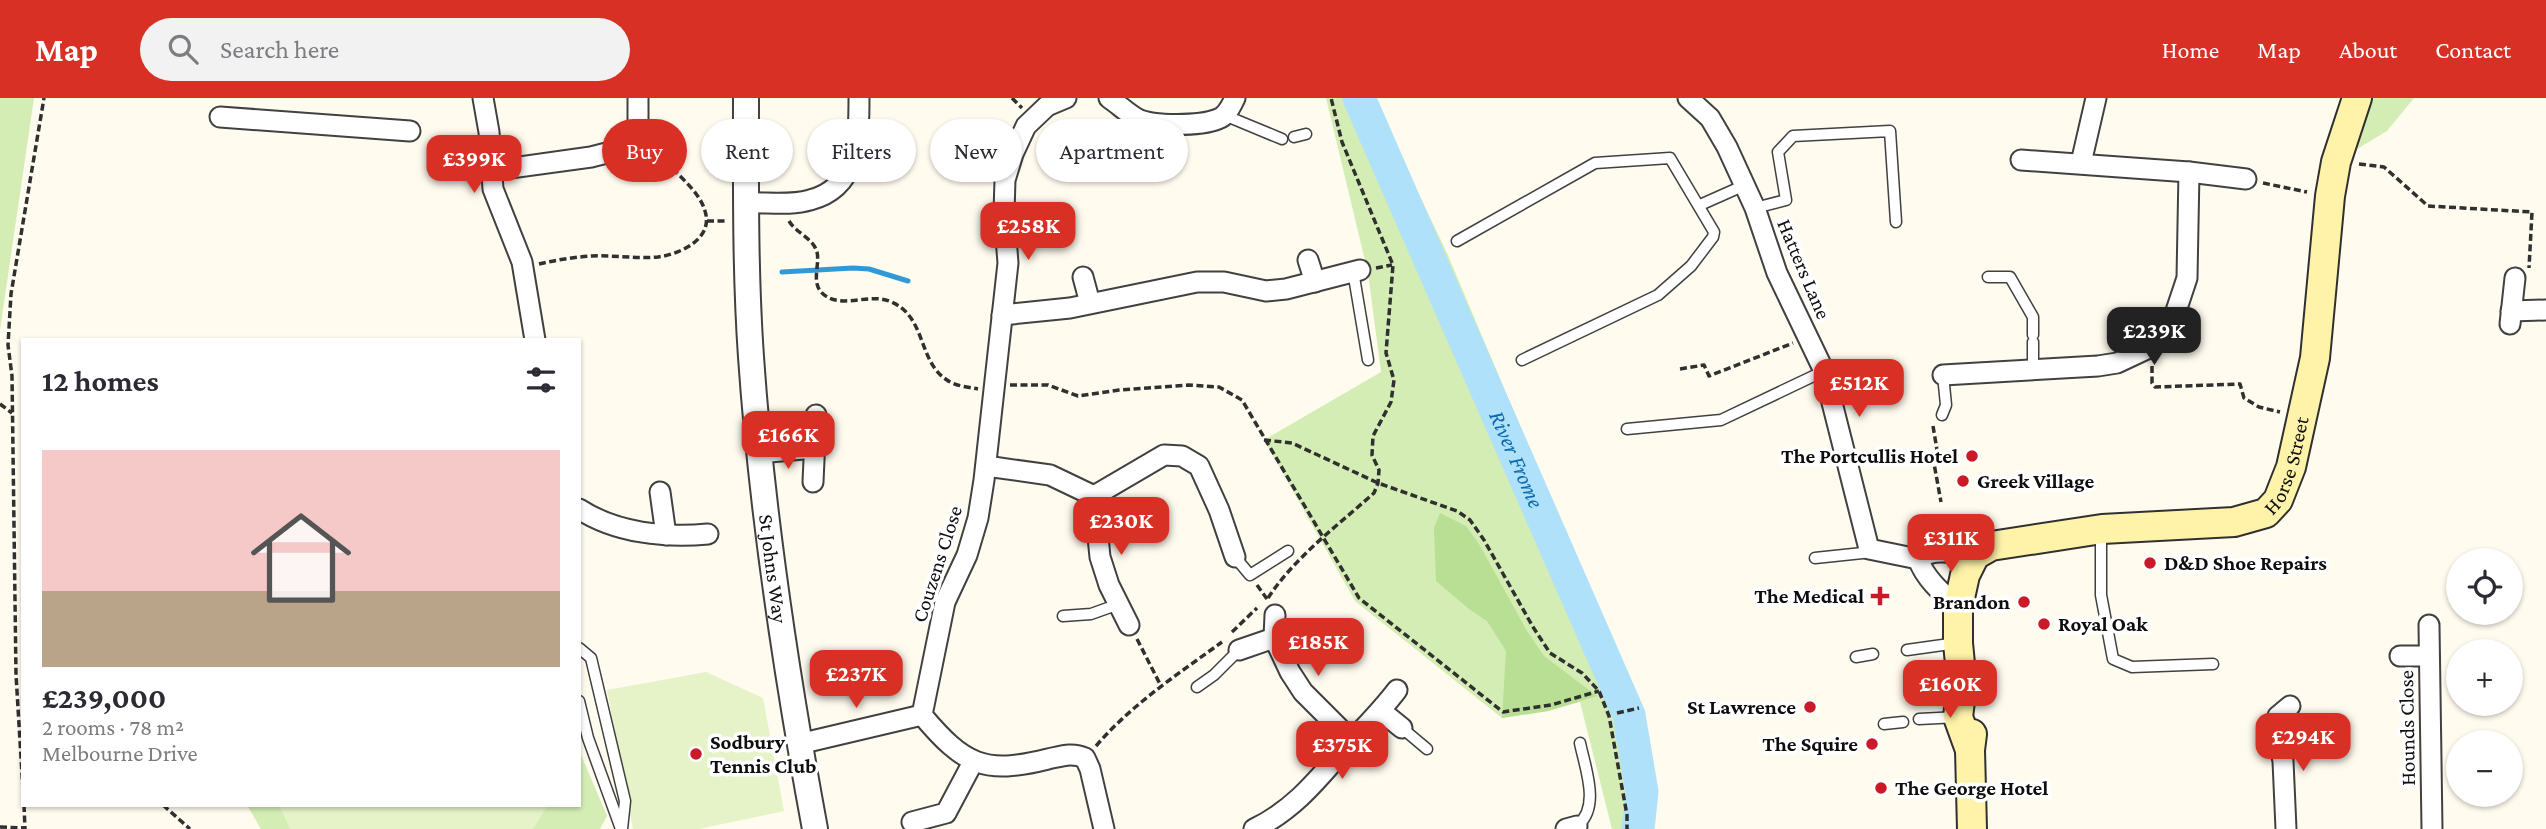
<!DOCTYPE html>
<html lang="en">
<head>
<meta charset="utf-8">
<style>
	:root { --surface:#fff; --page:#f2f2f3; --text:#2b2b33; --muted:#7c7c81; --line:#e1e1e2; --accent:#d93025 }
	body { margin:0; font-family:"Crimson Pro",serif; background:var(--page); color:var(--text); height:100vh; display:flex; flex-direction:column; font-size:26px; white-space:nowrap }
	* { box-sizing:border-box; margin:0 }
	p { font-size:23px; color:var(--muted) }
	.icon { flex:none; width:38px; height:38px; fill:none; stroke:currentColor; stroke-width:2; stroke-linecap:round; stroke-linejoin:round }
	.map { position:relative; flex:1; overflow:hidden }
	.sheet { position:absolute; left:21px; top:240px; width:560px; height:469px; display:flex; flex-direction:column; background:var(--surface); border-radius:0px; box-shadow:0 2px 5px #0004 }
	.sheet>* { flex:none }
	.guide { position:absolute; left:602px; top:21px; width:665px; height:63px; display:flex; gap:14px }
	.buttons { position:absolute; left:2446px; top:450px; display:grid; gap:14px }
	.buttons a { display:grid; place-items:center; width:77px; height:77px; border-radius:50%; background:var(--surface); box-shadow:0 2px 5px #0004; font-size:35px }
	.price { position:absolute; translate:-50% -60px; padding:0 16px; border-radius:14px; background:var(--accent); color:#fff; font-size:23px; line-height:46px; filter:drop-shadow(0 2px 4px #0008) }
	.price::after { content:''; position:absolute; left:50%; top:42px; width:21px; height:16px; margin-left:-10px; background:inherit; clip-path:polygon(0 0,100% 0,50% 100%) }
	.price.current { background:#222; color:#fff }
	ul { padding:0; list-style:none }
	li { display:grid; align-content:center; gap:14px; height:371px; padding:0 21px }
	li+li { border-top:2px solid var(--line) }
	li span { display:grid; place-items:center; height:217px; border-radius:0px; color:#555 }
	li>.icon { margin-inline-start:auto }
	span .icon { width:126px; height:126px; fill:#fffc; stroke-width:1 }
	li b { font-size:30px }
	h2 { display:flex; justify-content:space-between; align-items:center; height:84px; padding:0 21px; font-size:30px }
	.chip { padding:0 24px; border-radius:32px; background:var(--surface); box-shadow:0 2px 5px #0004; font-size:24px; line-height:63px }
	.chip.current { background:var(--accent); color:#fff }
	header { display:flex; align-items:center; gap:42px; box-sizing:border-box; height:98px; padding:0 35px; background:var(--accent); color:#fff }
	header strong { font-size:33px }
	nav { display:flex; gap:38px; margin-inline-start:auto; font-size:24px }
	.search { width:490px; height:63px; background:var(--page); display:flex; align-items:center; gap:18px; box-sizing:border-box; padding:0 24px; border-radius:38px; color:var(--muted); font-size:26px }
	.map>svg:first-child { display:block }
</style>
</head>
<body>
<header>
<strong>Map</strong>
<div class="search"><svg class="icon" aria-label="search" viewBox="0 0 24 24"><circle cx="10" cy="10" r="6"/><path d="M15 15l6 6"/></svg>Search here</div>
<nav><a>Home</a><a>Map</a><a>About</a><a>Contact</a></nav>
</header>
<div class="map">
<svg width="2546" height="731" viewBox="0 0 2546 731">
	<rect width="100%" height="100%" fill="#fffbef"/>
	<!-- green -->
	<g fill="#d4edb5">
		<polygon points="0,0 34,0 0,232"/>
		<polygon points="1326,0 1376,0 1381,17 1447,155 1639,610 1651,695 1647,731 1612,731 1580,604 1548,613 1502,620 1355,503 1264,342 1381,274 1368,175"/>
		<polygon points="2372,0 2414,0 2387,33 2352,54 2365,13"/>
		<polygon points="579,652 607,718 600,731 261,731 247,707 579,707"/>
	</g>
	<!-- forest -->
	<polygon fill="#b8df93" points="1440,415 1466,428 1479,446 1527,533 1544,558 1597,598 1548,613 1502,620 1506,553 1487,523 1469,511 1436,483 1434,430"/>
	<!-- pitch -->
	<g fill="#e6f3c8">
		<polygon points="706,574 763,600 784,713 699,731 633,731 607,592"/>
		<polygon points="279,707 548,707 533,731 290,731"/>
	</g>
	<g fill="none" stroke-linecap="round" stroke-linejoin="round">
		<!-- stream -->
		<polyline stroke="#309ad8" stroke-width="5" points="782,174 853,170 869,171 908,183"/>
		<!-- river -->
		<path stroke="#afe1fb" stroke-width="33" id="s1" d="M1359,0L1629,617L1642,694L1638,731"/>
		<!-- service casing -->
		<g stroke="#414141" stroke-width="13">
			<g id="service">
				<polyline points="1224,17 1282,41"/>
				<polyline points="1294,39 1306,36"/>
				<polyline points="1700,107 1745,87"/>
				<polyline points="1755,110 1786,102 1778,54 1793,38 1890,33 1896,124"/>
				<polyline points="1457,143 1595,65 1670,60 1714,134 1713,139 1691,168 1658,197 1522,262"/>
				<polyline points="1353,173 1368,262"/>
				<polyline points="1988,179 2010,179 2033,219 2033,237"/>
				<polyline points="2033,273 2033,244"/>
				<polyline points="1942,317 1946,307 1943,277"/>
				<polyline points="1627,331 1721,322 1824,273"/>
				<polyline points="2101,433 2101,497 2113,561 2132,569 2213,566"/>
				<polyline points="1235,459 1250,477 1288,453"/>
				<polyline points="1815,460 1872,454"/>
				<polyline points="1063,518 1091,516 1119,506"/>
				<polyline points="579,550 591,560 625,703 622,731"/>
				<polyline points="1907,552 1957,545"/>
				<polyline points="1856,559 1873,556"/>
				<polyline points="1197,589 1214,577 1239,552"/>
				<polyline points="579,603 588,640 621,731"/>
				<polyline points="1919,621 1958,619"/>
				<polyline points="1884,626 1903,624"/>
				<polyline points="1402,630 1427,651"/>
				<path d="M1577,728C1601,709 1585,670 1580,645"/>
			</g>
		</g>
		<!-- minor casing -->
		<g stroke="#414141" stroke-width="23">
			<g id="minor">
				<polyline points="483,0 489,34 493,91 522,164 535,242"/>
				<polyline points="638,0 638,47 658,69"/>
				<path d="M1066,0L1047,8L1026,28L1013,56L1005,82L1004,114L1008,165L984,382L978,420L967,457L945,504L922,617C964,667 984,677 1048,661C1062,658 1072,654 1085,660L1090,671L1104,731"/>
				<path d="M1109,0C1118,6 1126,14 1136,20C1152,29 1201,28 1218,21C1227,18 1231,8 1235,0"/>
				<path d="M1688,0L1710,20L1727,49L1755,110L1777,175L1824,273L1869,451L1918,461C1934,450 1955,453 1971,463"/>
				<polyline points="220,19 410,33"/>
				<polyline points="2021,62 2189,74 2246,81"/>
				<polyline points="2081,65 2096,0"/>
				<polyline points="490,73 591,59 638,47"/>
				<path d="M745,105C766,104 790,108 810,102C858,90 859,41 859,0"/>
				<polyline points="1308,162 1315,184"/>
				<polyline points="1083,179 1090,205"/>
				<polyline points="2511,213 2546,212"/>
				<polyline points="1002,217 1070,210 1197,184 1224,184 1266,193 1286,191 1360,172"/>
				<polyline points="2510,226 2515,180"/>
				<polyline points="1943,277 2098,268 2117,265 2151,249 2175,216 2187,180 2189,74"/>
				<polyline points="759,355 815,350"/>
				<polyline points="986,368 1050,377 1094,398 1164,357 1182,358 1199,368 1219,412 1235,459"/>
				<polyline points="813,384 816,317"/>
				<polyline points="660,394 666,437"/>
				<polyline points="1094,398 1100,459 1109,487 1129,527"/>
				<path d="M579,411C616,435 665,440 708,436"/>
				<path d="M1918,461C1926,482 1942,495 1958,509"/>
				<polyline points="1275,517 1274,540 1290,574 1303,594 1352,643"/>
				<polyline points="2429,527 2432,731"/>
				<polyline points="1239,552 1274,540"/>
				<polyline points="2400,558 2428,558"/>
				<polyline points="1381,613 1402,630"/>
				<polyline points="799,646 922,617"/>
				<polyline points="912,724 946,715 973,664"/>
				<path d="M1254,731C1294,712 1318,681 1346,649C1364,630 1382,612 1397,592"/>
				<polyline points="1566,731 1577,728"/>
				<polyline points="2286,731 2283,663 2278,641 2278,618 2290,608"/>
			</g>
		</g>
		<!-- tertiary casing -->
		<g stroke="#414141" stroke-width="28">
			<g id="tertiary">
				<path id="s2" d="M746,0C746,86 745,173 751,259C762,418 786,575 815,731"/>
			</g>
		</g>
		<!-- secondary casing -->
		<g stroke="#303030" stroke-width="32">
			<g id="secondary">
				<path id="s3" d="M1970,652L1958,619L1962,587L1958,545V509L1965,477L1975,457L1991,448L2102,431L2234,424L2266,415L2278,402L2291,369L2315,260L2330,98L2336,64L2357,0"/>
				<polyline points="1972,731 1970,652 1972,636"/>
			</g>
		</g>
		<!-- path -->
		<g stroke="#303030" stroke-width="3.5" stroke-dasharray="7 3.5" stroke-linecap="butt">
			<polyline points="1012,0 1022,10"/>
			<polyline points="2359,66 2384,69 2428,108 2532,114 2529,170"/>
			<polyline points="2263,85 2307,94"/>
			<polyline points="707,123 728,123"/>
			<path d="M789,123C796,135 813,140 817,154C820,167 811,184 822,195C839,212 868,195 889,203C927,217 917,263 947,282C955,288 968,289 978,291"/>
			<path d="M539,166C556,162 574,159 592,158C614,157 636,161 658,159C680,156 714,141 705,113C701,98 686,84 676,74"/>
			<polyline points="1376,170 1392,167"/>
			<polyline points="2152,268 2152,285 2155,289 2240,286 2244,300 2259,309 2280,314"/>
			<polyline points="1680,271 1704,267 1709,278 1793,245"/>
			<polyline points="1010,287 1048,287 1078,298 1119,292 1189,287 1219,289 1242,302 1359,500 1503,614 1551,607 1599,593"/>
			<polyline points="0,306 12,315"/>
			<polyline points="1933,328 1937,352 1933,360 1941,404"/>
			<polyline points="1264,342 1292,345 1378,385 1457,413 1470,422 1484,442 1533,529 1550,555 1582,575 1599,593 1609,618 1627,717 1627,731"/>
			<polyline points="1944,428 1946,438"/>
			<polyline points="1257,487 1267,501"/>
			<path d="M1268,500C1295,459 1337,428 1374,395L1378,385L1379,372L1372,357L1373,338L1391,304L1394,282L1386,255L1393,167L1342,44L1331,0"/>
			<polyline points="1232,534 1257,510"/>
			<polyline points="1137,541 1161,588"/>
			<polyline points="1617,615 1639,610"/>
			<path d="M1096,648C1131,607 1178,576 1222,544"/>
			<polyline points="23,692 16,577 12,278 8,247 11,196 44,0"/>
			<polyline points="24,707 25,731"/>
			<polyline points="163,707 190,731"/>
			<polyline points="0,729 25,730"/>
		</g>
		<!-- service -->
		<use href="#service" stroke="#fff" stroke-width="10"/>
		<!-- minor -->
		<use href="#minor" stroke="#fff" stroke-width="19"/>
		<!-- tertiary -->
		<use href="#tertiary" stroke="#fff" stroke-width="24"/>
		<!-- secondary -->
		<use href="#secondary" stroke="#fff3aa" stroke-width="28"/>
	</g>
	<!-- markers -->
	<g fill="#ca1a28" stroke="#fff" stroke-width="2.5">
		<circle cx="1972" cy="358" r="7"/>
		<circle cx="1963" cy="383" r="7"/>
		<circle cx="2150" cy="465" r="7"/>
		<path d="M1876.5 487.5h7v7h7v7h-7v7h-7v-7h-7v-7h7z"/>
		<circle cx="2024" cy="504" r="7"/>
		<circle cx="2044" cy="526" r="7"/>
		<circle cx="1810" cy="609" r="7"/>
		<circle cx="1872" cy="646" r="7"/>
		<circle cx="696" cy="656" r="7"/>
		<circle cx="1881" cy="690" r="7"/>
	</g>
	<g text-anchor="middle" stroke-width="7" stroke-linejoin="round" paint-order="stroke">
		<!-- street labels -->
		<g font-size="21" fill="#0e0e0e" stroke="#fff">
			<text transform="translate(1804 171) rotate(67)" y="7">Hatters Lane</text>
			<text dy="7" stroke="none"><textPath href="#s3" startOffset="550">Horse Street</textPath></text>
			<text transform="translate(937 466) rotate(-72)" y="7">Couzens Close</text>
			<text dy="7" stroke="none"><textPath href="#s2" startOffset="472">St Johns Way</textPath></text>
			<text transform="translate(2407 630) rotate(-91)" y="7">Hounds Close</text>
		</g>
		<!-- poi labels -->
		<g font-size="21" font-weight="bold" fill="#0e0e0e" stroke="#fff" text-anchor="end">
			<text x="1958" y="365">The Portcullis Hotel</text>
			<text x="1977" y="390" text-anchor="start">Greek Village</text>
			<text x="2164" y="472" text-anchor="start">D&amp;D Shoe Repairs</text>
			<text x="1864" y="505">The Medical</text>
			<text x="2010" y="511">Brandon</text>
			<text x="2058" y="533" text-anchor="start">Royal Oak</text>
			<text x="1796" y="616">St Lawrence</text>
			<text x="710" y="651" text-anchor="start">Sodbury<tspan x="710" dy="24">Tennis Club</tspan></text>
			<text x="1858" y="653">The Squire</text>
			<text x="1895" y="697" text-anchor="start">The George Hotel</text>
		</g>
		<!-- water labels -->
		<g font-size="23" font-style="italic" fill="#0d6bab" stroke="#fff">
			<text dy="8" stroke="none"><textPath href="#s1" startOffset="394">River Frome</textPath></text>
		</g>
	</g>
</svg>
<div class="buttons">
<a><svg class="icon" aria-label="locate" viewBox="0 0 24 24"><circle cx="12" cy="12" r="6"/><path d="M12 2v4M12 18v4M2 12h4M18 12h4"/></svg></a>
<a>+</a>
<a>−</a>
</div>
<b class="price" style="left:474px;top:97px">£399K</b>
<b class="price" style="left:1028px;top:164px">£258K</b>
<b class="price current" style="left:2154px;top:269px">£239K</b>
<b class="price" style="left:1859px;top:321px">£512K</b>
<b class="price" style="left:788px;top:373px">£166K</b>
<b class="price" style="left:1121px;top:459px">£230K</b>
<b class="price" style="left:1951px;top:476px">£311K</b>
<b class="price" style="left:1318px;top:580px">£185K</b>
<b class="price" style="left:856px;top:612px">£237K</b>
<b class="price" style="left:1950px;top:622px">£160K</b>
<b class="price" style="left:2303px;top:675px">£294K</b>
<b class="price" style="left:1342px;top:683px">£375K</b>
<div class="guide">
<a class="chip current">Buy</a>
<a class="chip">Rent</a>
<a class="chip">Filters</a>
<a class="chip">New</a>
<a class="chip">Apartment</a>
</div>
<section class="sheet">
<h2>12 homes<svg class="icon" aria-label="filters" viewBox="0 0 24 24"><path d="M4 7h16M4 17h16"/><circle cx="9" cy="7" r="2"/><circle cx="15" cy="17" r="2"/></svg></h2>
<ul>
<li><span style="background:linear-gradient(#f6c9c9 65%,#b9a48a 0)"><svg class="icon" aria-label="home" viewBox="0 0 24 24"><path d="M3 11l9-7 9 7M6 9v11h12V9"/></svg></span><div><b>£239,000</b><p>2 rooms · 78 m²</p><p>Melbourne Drive</p></div></li>
</ul>
</section>
</div>
</body>
</html>
